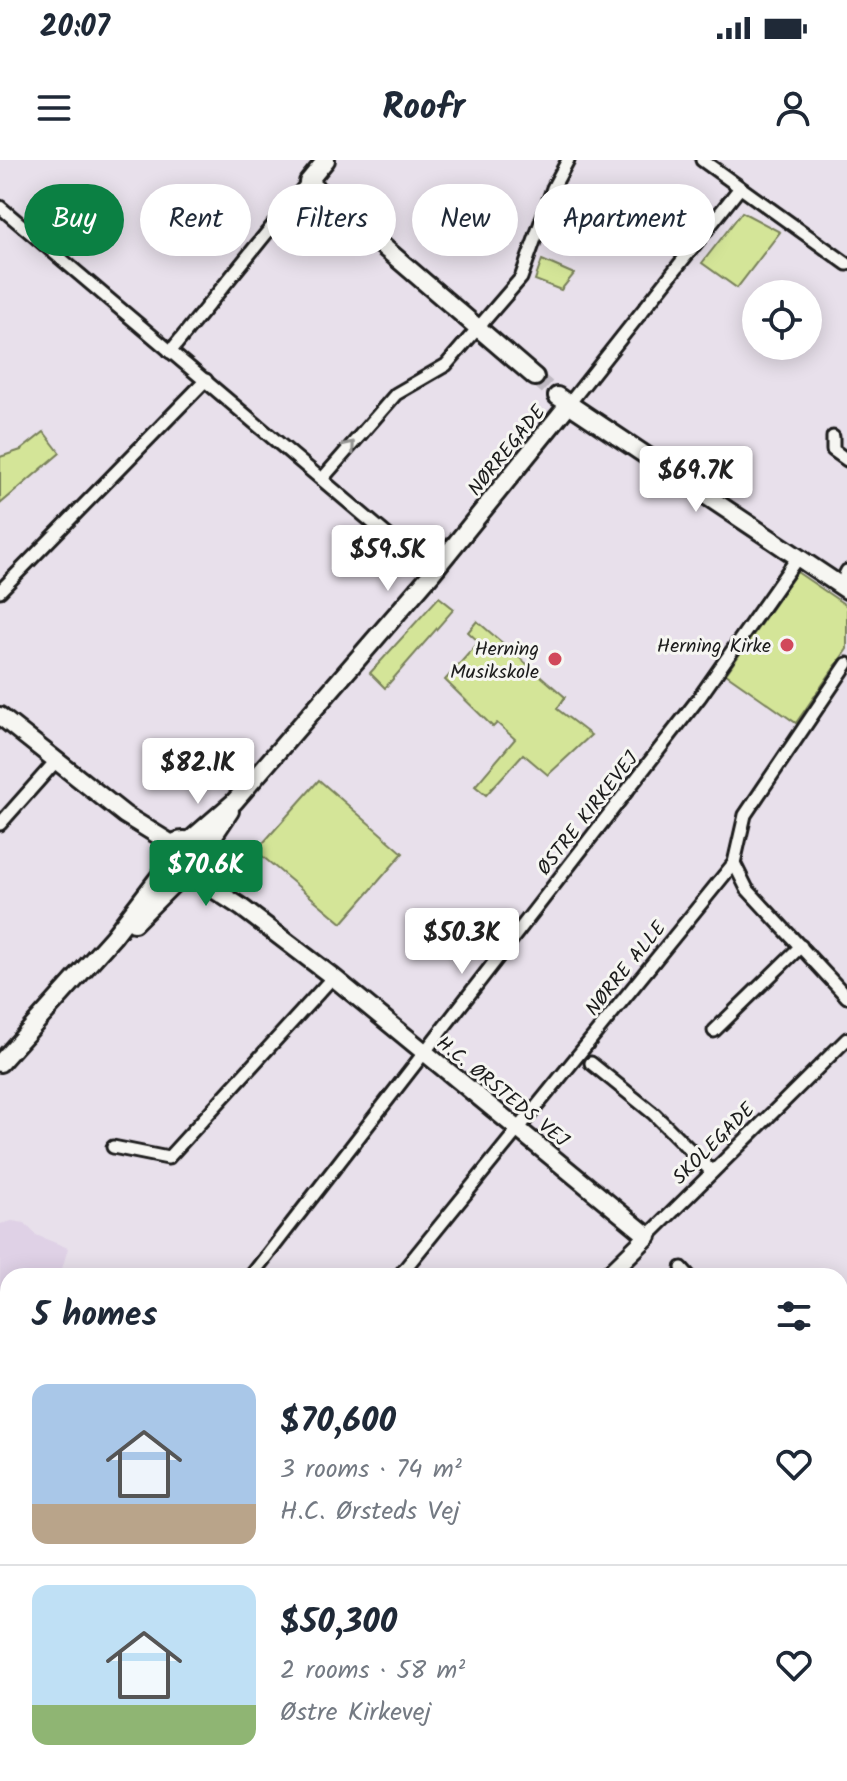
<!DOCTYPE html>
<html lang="en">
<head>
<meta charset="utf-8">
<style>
	:root { --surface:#fff; --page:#f6f6f7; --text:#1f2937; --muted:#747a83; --line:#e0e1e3; --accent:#0b8043 }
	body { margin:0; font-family:Kalam,sans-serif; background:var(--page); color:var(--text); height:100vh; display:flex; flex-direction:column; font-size:30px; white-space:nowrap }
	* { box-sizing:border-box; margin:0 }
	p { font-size:26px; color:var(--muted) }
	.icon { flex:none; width:44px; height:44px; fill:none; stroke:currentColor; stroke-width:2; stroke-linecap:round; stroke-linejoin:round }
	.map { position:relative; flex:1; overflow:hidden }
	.side { position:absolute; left:0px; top:1108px; width:848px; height:514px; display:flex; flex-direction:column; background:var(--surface); border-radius:24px 24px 0 0; box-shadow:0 4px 20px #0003 }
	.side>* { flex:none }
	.hud { position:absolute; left:24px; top:24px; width:800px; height:72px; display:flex; gap:16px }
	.tools { position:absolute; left:742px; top:120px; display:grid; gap:16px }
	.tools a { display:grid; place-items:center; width:80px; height:80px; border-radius:50%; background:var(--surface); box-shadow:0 4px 20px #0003; font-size:40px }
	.price { position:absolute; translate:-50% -68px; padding:0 18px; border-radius:8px; background:#fff; color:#222; font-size:26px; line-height:52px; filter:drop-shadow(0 2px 4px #0008) }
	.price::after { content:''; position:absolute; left:50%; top:48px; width:24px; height:18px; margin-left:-12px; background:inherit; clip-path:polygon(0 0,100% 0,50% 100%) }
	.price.selected { background:var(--accent); color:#fff }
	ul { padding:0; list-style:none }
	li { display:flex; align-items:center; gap:24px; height:200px; padding:0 32px }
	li+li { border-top:2px solid var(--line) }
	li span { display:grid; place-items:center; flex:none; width:224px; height:160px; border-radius:16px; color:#555 }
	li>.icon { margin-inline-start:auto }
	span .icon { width:96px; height:96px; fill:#fffc; stroke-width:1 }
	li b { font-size:34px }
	h2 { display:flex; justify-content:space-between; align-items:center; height:96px; padding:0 32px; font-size:34px }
	.tag { padding:0 28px; border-radius:36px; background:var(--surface); box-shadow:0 4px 20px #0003; font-size:28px; line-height:72px }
	.tag.selected { background:var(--accent); color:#fff }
	.status { display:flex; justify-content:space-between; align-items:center; height:56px; padding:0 40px; background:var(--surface); direction:ltr }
	.status svg { height:22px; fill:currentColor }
	header { display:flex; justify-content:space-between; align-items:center; height:104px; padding:0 32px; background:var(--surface); font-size:36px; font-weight:700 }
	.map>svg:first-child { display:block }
</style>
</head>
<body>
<div class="status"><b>20:07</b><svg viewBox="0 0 49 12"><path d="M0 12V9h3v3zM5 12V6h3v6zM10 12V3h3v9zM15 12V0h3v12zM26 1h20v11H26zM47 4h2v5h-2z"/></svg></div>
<header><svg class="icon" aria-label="menu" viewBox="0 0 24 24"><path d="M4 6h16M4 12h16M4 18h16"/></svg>Roofr<svg class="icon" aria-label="person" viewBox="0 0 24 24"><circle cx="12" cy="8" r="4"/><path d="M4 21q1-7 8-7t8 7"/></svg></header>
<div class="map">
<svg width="847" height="1621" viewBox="0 0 847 1621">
	<rect width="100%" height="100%" fill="#e8e0eb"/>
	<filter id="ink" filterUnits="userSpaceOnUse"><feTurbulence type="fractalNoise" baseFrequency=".0125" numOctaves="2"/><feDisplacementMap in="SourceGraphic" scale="16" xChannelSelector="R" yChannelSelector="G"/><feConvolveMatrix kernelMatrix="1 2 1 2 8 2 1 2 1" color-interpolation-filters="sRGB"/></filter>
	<g filter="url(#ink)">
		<!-- built -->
		<polygon fill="#dfd1e6" points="12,1061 25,1063 36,1075 68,1088 60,1116 8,1116 8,1189 0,1198 0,1064"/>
		<!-- green -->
		<g fill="#d4e598" stroke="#78805a" stroke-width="2">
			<polygon points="573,49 595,66 585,84 558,74"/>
			<polygon points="742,52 780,72 737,128 702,103"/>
			<polygon points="542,100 574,114 561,130 535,120"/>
			<polygon points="44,272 60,293 0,344 0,297 21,290"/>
			<polygon points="797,412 847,446 847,489 796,563 726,514"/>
			<polygon points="439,437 454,449 385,528 370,513"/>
			<polygon points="477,461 565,537 557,549 591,575 548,615 523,594 486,635 475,626 515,579 497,563 493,567 445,520 479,482 468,472"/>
			<polygon points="319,620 403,693 342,763 256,691"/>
		</g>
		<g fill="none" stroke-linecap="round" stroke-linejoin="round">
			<!-- secondary-tunnel -->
			<polyline stroke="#bfb9c2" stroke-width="16" stroke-dasharray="16 8" stroke-linecap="butt" points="535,217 557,236"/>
			<!-- street casing -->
			<g stroke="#1c1c1c" stroke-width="17">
				<g id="street">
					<polyline points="702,0 847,104"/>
					<polyline points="0,47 432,413"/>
					<polyline points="170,192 308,22"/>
					<polyline points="568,245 739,29"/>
					<polyline points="833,277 833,290 847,300"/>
					<polyline points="322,319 396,234 446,205 521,118 553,28 568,0"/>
					<polyline points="845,415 847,411"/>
					<polyline points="0,431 206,220"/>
					<polyline points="0,664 56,601"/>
					<polyline points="734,703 747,729 847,837"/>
					<polyline points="714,871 801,786"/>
					<polyline points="591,903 654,954 712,1012"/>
					<polyline points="113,987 168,998 333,817"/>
					<polyline points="648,1076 847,879"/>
					<polyline points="682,1108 689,1116"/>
					<polyline points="251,1116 699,538 798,397"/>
					<polyline points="399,1116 734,703 745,655 847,504"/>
					<polyline points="840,1276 847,1283"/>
					<polyline points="0,1445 8,1432"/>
					<polyline points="840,1523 847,1524"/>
					<polyline points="0,1548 8,1549"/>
					<polyline points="840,1579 847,1563"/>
					<polyline points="560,1614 575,1621"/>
					<polyline points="426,1621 426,1614"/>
					<polyline points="821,1621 824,1614"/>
				</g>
			</g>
			<!-- secondary casing -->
			<g stroke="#1c1c1c" stroke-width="22">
				<g id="secondary">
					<polyline points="326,0 308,22 535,217"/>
					<polyline points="557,236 847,430"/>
					<polyline points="0,556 125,655 172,684"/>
					<circle cx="184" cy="699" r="19"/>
					<polyline points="189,681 234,642 432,413 568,245"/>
					<polyline points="202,693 230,651"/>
					<polyline points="193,716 241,747 333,817 648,1076 607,1116"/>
					<polyline points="134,763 179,718"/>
					<polyline points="0,903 113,777 166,708"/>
					<polyline points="0,1240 8,1240"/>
					<polyline points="840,1321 847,1322"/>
				</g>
			</g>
			<!-- street -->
			<use href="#street" stroke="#f6f6f2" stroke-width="11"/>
			<!-- secondary -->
			<use href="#secondary" stroke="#f6f6f2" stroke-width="16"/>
		</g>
		<!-- one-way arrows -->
		<defs><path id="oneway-chevron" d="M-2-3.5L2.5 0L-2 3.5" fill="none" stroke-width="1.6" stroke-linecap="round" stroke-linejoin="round" transform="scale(2)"/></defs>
		<use stroke="#949492" href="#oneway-chevron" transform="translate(350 286) rotate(-50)"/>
	</g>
	<!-- markers -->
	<g fill="#d1495b" stroke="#f6f6f2" stroke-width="3">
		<circle cx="787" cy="485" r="8"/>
		<circle cx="555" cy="499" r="8"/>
	</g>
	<g text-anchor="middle" stroke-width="6" stroke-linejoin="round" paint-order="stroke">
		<!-- street labels -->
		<g font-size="20" fill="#1c1c1c" stroke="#f6f6f2">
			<text transform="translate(506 290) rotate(-51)" y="7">NØRREGADE</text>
			<text transform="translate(587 653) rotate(-52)" y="7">ØSTRE KIRKEVEJ</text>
			<text transform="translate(625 808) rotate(-51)" y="7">NØRRE ALLE</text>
			<text transform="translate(503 931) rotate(39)" y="7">H.C. ØRSTEDS VEJ</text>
			<text transform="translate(713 983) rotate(-45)" y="7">SKOLEGADE</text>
		</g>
		<!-- poi labels -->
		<g font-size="20" fill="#1c1c1c" stroke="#f6f6f2" text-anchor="end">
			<text x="771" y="492">Herning Kirke</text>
			<text x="539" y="495">Herning<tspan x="539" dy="23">Musikskole</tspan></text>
		</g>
	</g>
</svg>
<div class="tools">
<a><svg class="icon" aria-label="locate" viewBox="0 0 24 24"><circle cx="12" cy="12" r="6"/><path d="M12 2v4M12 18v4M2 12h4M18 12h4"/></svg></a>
</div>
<b class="price" style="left:696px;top:354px">$69.7K</b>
<b class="price" style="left:388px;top:433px">$59.5K</b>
<b class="price" style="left:198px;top:646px">$82.1K</b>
<b class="price selected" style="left:206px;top:748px">$70.6K</b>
<b class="price" style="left:462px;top:816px">$50.3K</b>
<div class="hud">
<a class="tag selected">Buy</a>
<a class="tag">Rent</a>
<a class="tag">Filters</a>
<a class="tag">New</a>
<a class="tag">Apartment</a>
</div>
<section class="side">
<h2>5 homes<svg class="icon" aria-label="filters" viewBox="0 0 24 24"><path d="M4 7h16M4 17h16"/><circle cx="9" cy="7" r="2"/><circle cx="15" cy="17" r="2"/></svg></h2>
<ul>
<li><span style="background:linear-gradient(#a9c7e8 75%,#b9a48a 0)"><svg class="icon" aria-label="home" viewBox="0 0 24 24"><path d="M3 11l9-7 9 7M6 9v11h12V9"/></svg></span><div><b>$70,600</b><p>3 rooms · 74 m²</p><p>H.C. Ørsteds Vej</p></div><svg class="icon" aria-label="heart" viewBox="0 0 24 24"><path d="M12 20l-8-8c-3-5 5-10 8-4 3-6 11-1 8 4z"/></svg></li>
<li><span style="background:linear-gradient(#bfe0f5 75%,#8fb573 0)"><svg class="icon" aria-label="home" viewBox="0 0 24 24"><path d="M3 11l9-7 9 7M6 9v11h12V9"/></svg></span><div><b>$50,300</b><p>2 rooms · 58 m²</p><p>Østre Kirkevej</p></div><svg class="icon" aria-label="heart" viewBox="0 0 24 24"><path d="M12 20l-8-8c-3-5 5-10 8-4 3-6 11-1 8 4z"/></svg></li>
</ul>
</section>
</div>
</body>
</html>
